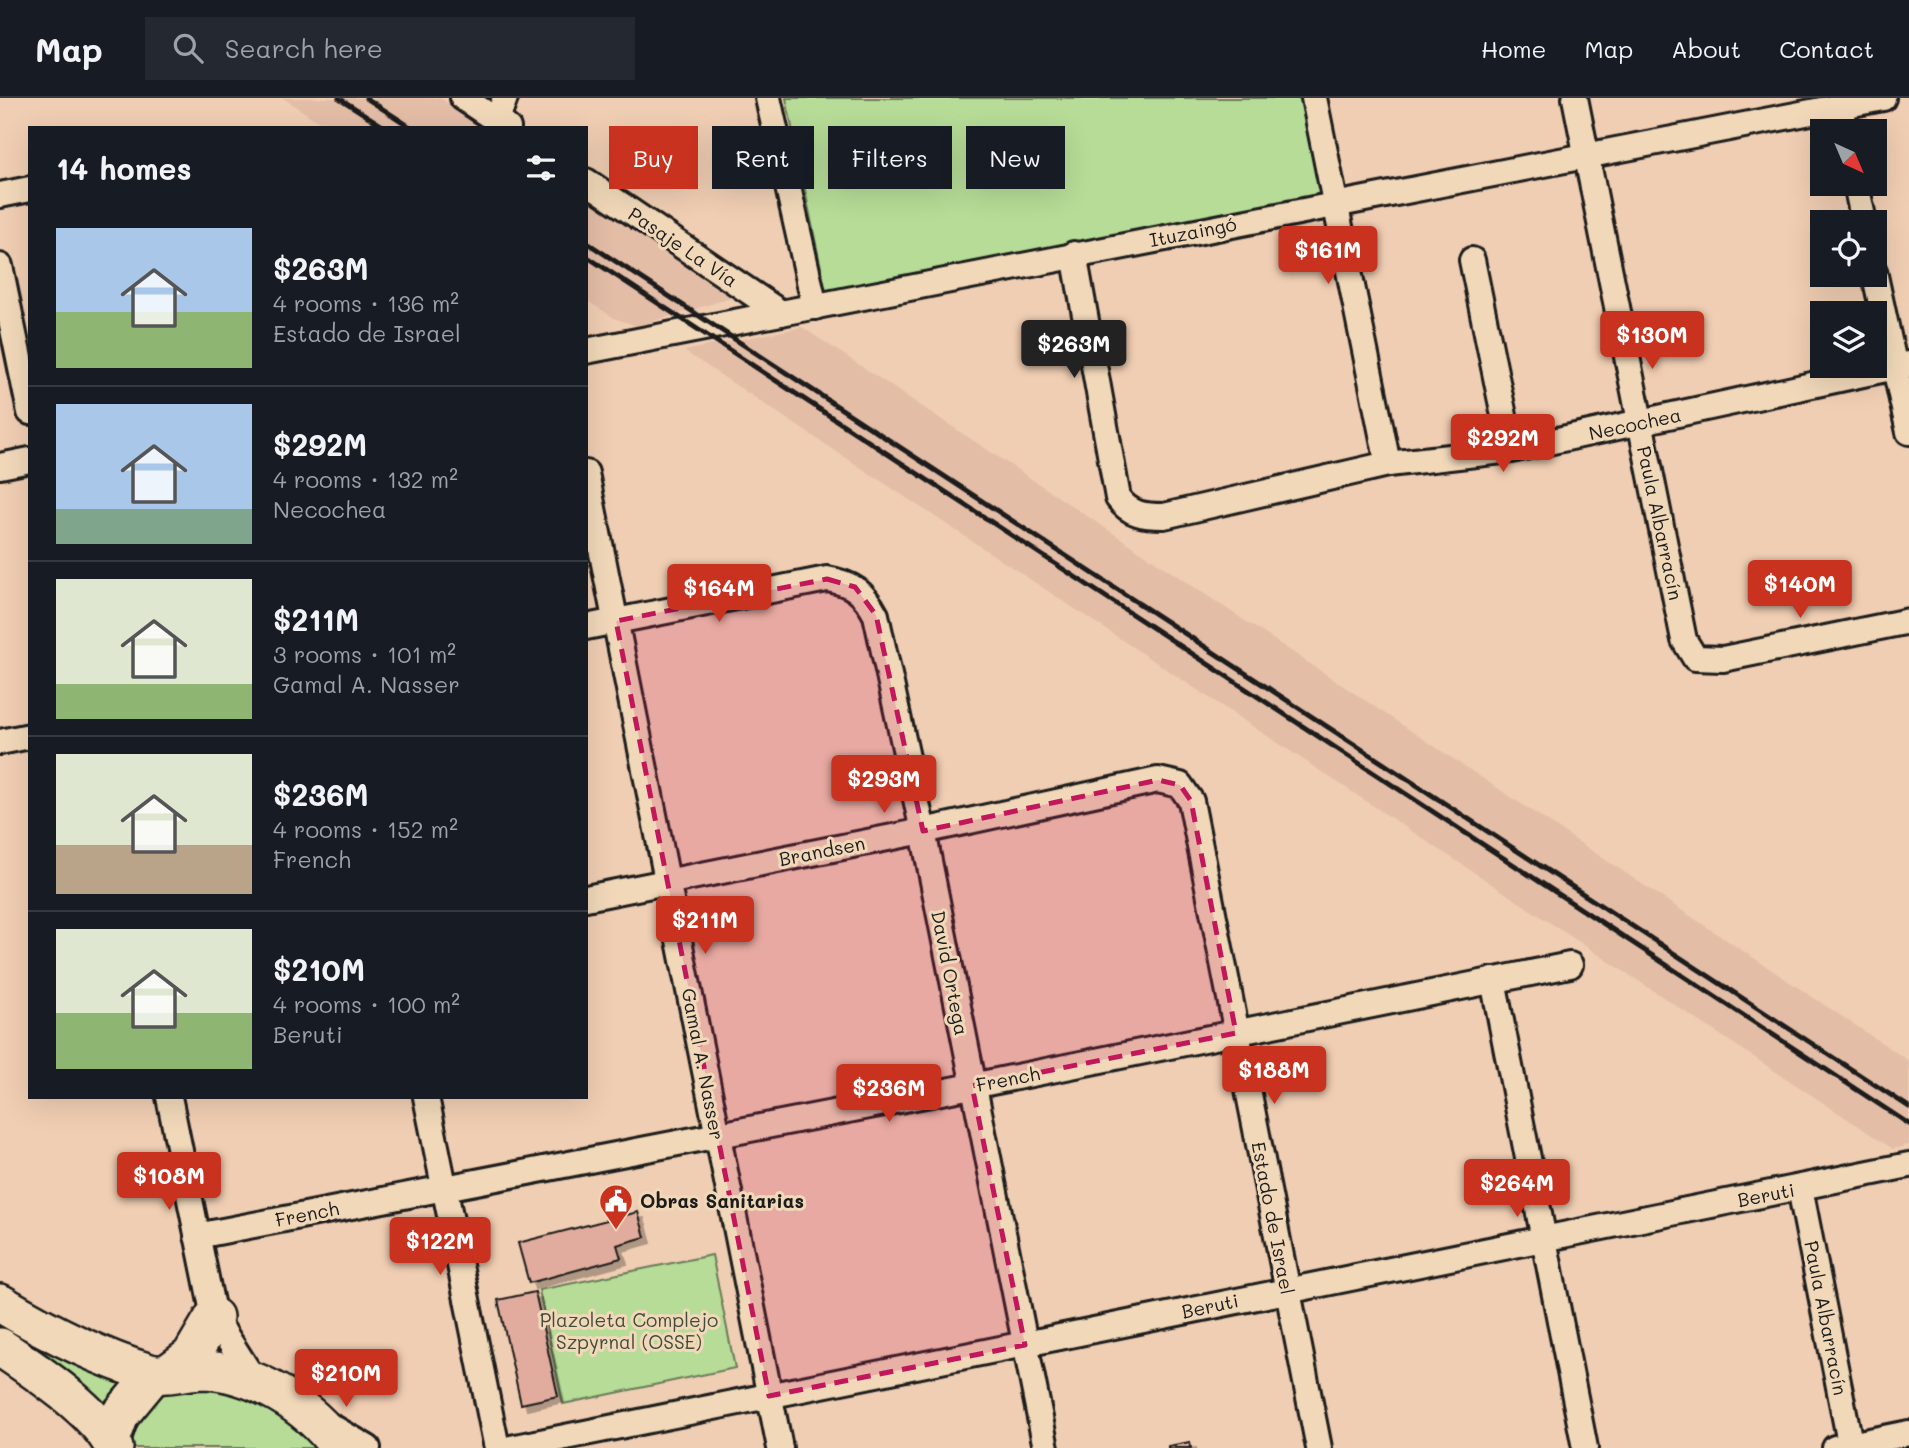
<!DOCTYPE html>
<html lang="en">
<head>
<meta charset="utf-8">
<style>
	:root { --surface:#171b24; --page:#242831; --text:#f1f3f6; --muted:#9ea1a6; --line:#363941; --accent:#c8321e }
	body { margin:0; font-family:Mali,sans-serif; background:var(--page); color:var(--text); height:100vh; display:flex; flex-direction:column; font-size:26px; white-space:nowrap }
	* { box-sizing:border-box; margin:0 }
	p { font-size:23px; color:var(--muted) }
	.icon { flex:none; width:38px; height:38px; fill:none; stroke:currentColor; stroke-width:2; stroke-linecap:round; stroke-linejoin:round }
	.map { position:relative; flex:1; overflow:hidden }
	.side { position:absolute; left:28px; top:28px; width:560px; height:973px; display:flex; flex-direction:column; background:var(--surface); border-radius:0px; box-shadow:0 7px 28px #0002 }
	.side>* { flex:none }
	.banner { position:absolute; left:609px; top:28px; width:665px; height:63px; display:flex; gap:14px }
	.needle { width:46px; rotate:136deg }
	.fabs { position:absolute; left:1810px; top:21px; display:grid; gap:14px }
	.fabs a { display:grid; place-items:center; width:77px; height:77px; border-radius:0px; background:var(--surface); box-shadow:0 7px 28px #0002; font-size:35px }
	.price { position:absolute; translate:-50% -60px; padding:0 16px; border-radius:7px; background:var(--accent); color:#fff; font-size:23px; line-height:46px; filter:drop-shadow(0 2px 4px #0008) }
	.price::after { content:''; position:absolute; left:50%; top:42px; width:21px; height:16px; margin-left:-10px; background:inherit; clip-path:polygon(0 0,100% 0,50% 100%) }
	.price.selected { background:#222; color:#fff }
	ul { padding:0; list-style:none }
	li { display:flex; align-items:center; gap:21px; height:175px; padding:0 28px }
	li+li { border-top:2px solid var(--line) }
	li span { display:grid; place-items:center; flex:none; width:196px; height:140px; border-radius:0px; color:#555 }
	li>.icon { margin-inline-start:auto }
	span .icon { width:84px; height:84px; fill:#fffc; stroke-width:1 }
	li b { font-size:30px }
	h2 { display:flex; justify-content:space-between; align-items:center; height:84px; padding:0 28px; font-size:30px }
	.tag { padding:0 24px; border-radius:0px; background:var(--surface); box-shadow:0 7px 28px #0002; font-size:24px; line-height:63px }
	.tag.selected { background:var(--accent); color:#fff }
	header { display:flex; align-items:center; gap:42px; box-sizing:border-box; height:98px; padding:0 35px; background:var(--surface); border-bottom:2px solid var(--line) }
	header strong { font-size:33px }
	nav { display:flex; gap:38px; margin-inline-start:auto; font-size:24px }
	.search { width:490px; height:63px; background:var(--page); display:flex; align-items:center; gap:18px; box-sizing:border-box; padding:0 24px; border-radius:0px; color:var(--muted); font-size:26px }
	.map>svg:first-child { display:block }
</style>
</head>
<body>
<header>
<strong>Map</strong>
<div class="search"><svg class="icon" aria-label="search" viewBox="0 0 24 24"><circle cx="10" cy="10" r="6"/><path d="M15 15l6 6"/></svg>Search here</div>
<nav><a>Home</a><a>Map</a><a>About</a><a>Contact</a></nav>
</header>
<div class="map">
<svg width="1909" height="1350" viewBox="0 0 1909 1350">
	<defs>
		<filter id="shadow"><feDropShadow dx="6" dy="6" stdDeviation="0" flood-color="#0004"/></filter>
	</defs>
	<rect width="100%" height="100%" fill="#f0ceb3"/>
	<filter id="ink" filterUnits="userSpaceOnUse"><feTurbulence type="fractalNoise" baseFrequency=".0143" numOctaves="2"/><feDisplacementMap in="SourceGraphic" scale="14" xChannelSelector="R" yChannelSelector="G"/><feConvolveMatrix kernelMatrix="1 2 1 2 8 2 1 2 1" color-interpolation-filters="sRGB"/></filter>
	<g filter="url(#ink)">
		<!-- built -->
		<g fill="#e4bda7">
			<polygon points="283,0 440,0 486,30 328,30"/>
			<polygon points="586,96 741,197 637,228 616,221 586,202"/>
			<polygon points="802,229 1909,963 1909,1047 1893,1051 684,253"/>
		</g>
		<!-- green -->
		<g fill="#b6dc97" stroke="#697c5a" stroke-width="2">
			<polygon points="786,0 1302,0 1321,98 826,194"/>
			<polygon points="712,1157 735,1270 563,1306 539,1192"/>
			<polygon points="0,1220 133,1280 111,1315 0,1235"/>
			<path d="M181,1287L232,1292L269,1311L319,1350H132C133,1319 153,1298 181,1287Z"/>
		</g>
		<!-- building -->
		<g fill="#e1ac9e" stroke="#1c1c1c" stroke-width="2" filter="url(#shadow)">
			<polygon points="638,1114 645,1139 617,1147 621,1160 529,1185 518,1145"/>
			<polygon points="535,1194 558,1298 521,1306 498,1202"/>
			<polygon points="1190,1344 1191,1350 1168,1350 1168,1348"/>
		</g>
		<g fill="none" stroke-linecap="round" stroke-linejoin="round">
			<!-- minor casing -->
			<g stroke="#1c1c1c" stroke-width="30">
				<g id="minor">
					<polyline points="463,0 508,30"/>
					<polyline points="768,0 815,209"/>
					<polyline points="1314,0 1388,366"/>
					<polyline points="1575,0 1684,542 1695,560 1723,561 1909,523"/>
					<polyline points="1840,9 1845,33"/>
					<polyline points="497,22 505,0"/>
					<polyline points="586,83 781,215"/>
					<polyline points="1856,86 1864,124"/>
					<polyline points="0,97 30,91"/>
					<path d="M1074,156L1118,400C1130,417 1145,418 1164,418L1388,366L1511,352L1909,266"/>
					<polyline points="1472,162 1511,352"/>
					<polyline points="0,168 30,314"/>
					<polyline points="1874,173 1909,334"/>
					<polyline points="586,253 1883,0"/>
					<polyline points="0,368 30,362"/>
					<polyline points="586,375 780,1350"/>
					<path d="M586,529L827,481C852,485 864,494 876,517L923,733L1046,1350"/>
					<polyline points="0,644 30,638"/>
					<polyline points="586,800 923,733 1158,682 1180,687 1191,703 1319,1350"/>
					<polyline points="1493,882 1585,1350"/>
					<polyline points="169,999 214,1219 256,1285"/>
					<polyline points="426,999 497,1350"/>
					<polyline points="1800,1090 1851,1350"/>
					<polyline points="197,1138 972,988 1570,867"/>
					<polyline points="327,1326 368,1350"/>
					<polyline points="511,1350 1909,1067"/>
					<polyline points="1835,1350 1909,1335"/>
				</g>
			</g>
			<!-- highway casing -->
			<g stroke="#1c1c1c" stroke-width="42">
				<g id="highway">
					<path d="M0,1205C48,1234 97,1259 150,1275C166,1279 187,1272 204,1272C254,1274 310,1308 339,1350"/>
					<path d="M0,1249C33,1271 98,1314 114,1350"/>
					<polyline points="168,1275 191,1258 214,1219"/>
					<polyline points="111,1342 120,1317 154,1276"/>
				</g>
			</g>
			<!-- minor -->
			<use href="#minor" stroke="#f1d8b9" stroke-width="24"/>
			<!-- highway -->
			<use href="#highway" stroke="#f1d8b9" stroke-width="37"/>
			<!-- rail -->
			<g stroke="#1c1c1c" stroke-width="5">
				<polyline points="339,0 386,30"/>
				<polyline points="366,0 412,30"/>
				<polyline points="586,144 1909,1009"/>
				<polyline points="586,158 1909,1026"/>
			</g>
		</g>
	</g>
	<!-- marked area -->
	<path fill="#c2185b" fill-opacity="0.2" stroke="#c2185b" stroke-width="5" stroke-dasharray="14 9" stroke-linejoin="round" d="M827,481L855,489L876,517L923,733L1158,682L1180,687L1191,703L1236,935L972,988L1025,1247L769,1298L616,523Z"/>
	<!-- icons -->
	<defs>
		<g id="civic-pin" transform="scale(1.75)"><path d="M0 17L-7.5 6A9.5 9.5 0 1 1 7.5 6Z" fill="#c8321e" stroke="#f1d8b9"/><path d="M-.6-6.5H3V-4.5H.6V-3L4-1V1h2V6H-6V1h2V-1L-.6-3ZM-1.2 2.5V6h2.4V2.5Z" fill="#fff"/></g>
	</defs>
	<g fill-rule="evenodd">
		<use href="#civic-pin" x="616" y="1103"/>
	</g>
	<g text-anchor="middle" stroke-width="6" stroke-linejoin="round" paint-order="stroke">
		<!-- street labels -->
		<g font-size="19" fill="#1c1c1c" stroke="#f1d8b9">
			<text transform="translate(1193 134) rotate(-11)" y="7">Ituzaingó</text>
			<text transform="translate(683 149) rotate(34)" y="7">Pasaje La Vía</text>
			<text transform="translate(1635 326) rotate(-12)" y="7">Necochea</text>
			<text transform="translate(1660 425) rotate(78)" y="7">Paula Albarracín</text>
			<text transform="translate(822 753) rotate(-11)" y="7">Brandsen</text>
			<text transform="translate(950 875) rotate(79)" y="7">David Ortega</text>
			<text transform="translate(703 966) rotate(79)" y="7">Gamal A. Nasser</text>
			<text transform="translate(1008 981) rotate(-11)" y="7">French</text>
			<text transform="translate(1766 1097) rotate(-11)" y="7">Beruti</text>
			<text transform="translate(307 1116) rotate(-11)" y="7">French</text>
			<text transform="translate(1273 1120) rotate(79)" y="7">Estado de Israel</text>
			<text transform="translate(1210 1208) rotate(-12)" y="7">Beruti</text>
			<text transform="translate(1826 1220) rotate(79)" y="7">Paula Albarracín</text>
		</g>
		<!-- poi labels -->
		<g font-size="19" font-weight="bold" fill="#1c1c1c" stroke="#f1d8b9" text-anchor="start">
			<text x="640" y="1110">Obras Sanitarias</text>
		</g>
		<!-- park labels -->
		<g font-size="19" fill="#424c3b" stroke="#f1d8b9">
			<text x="629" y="1229">Plazoleta Complejo<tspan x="629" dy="22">Szpyrnal (OSSE)</tspan></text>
		</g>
	</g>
</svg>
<div class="fabs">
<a><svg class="needle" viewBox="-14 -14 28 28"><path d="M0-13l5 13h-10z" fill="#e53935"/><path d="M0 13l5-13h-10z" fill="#9ea1a6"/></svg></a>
<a><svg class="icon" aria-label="locate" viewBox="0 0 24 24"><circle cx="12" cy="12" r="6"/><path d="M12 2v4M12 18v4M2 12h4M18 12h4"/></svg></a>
<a><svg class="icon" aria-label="layers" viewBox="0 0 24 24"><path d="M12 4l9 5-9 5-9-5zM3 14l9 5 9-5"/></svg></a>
</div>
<b class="price" style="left:1328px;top:188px">$161M</b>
<b class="price" style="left:1652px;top:273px">$130M</b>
<b class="price selected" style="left:1074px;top:282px">$263M</b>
<b class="price" style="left:1503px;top:376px">$292M</b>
<b class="price" style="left:1800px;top:522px">$140M</b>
<b class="price" style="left:719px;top:526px">$164M</b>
<b class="price" style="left:884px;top:717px">$293M</b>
<b class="price" style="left:705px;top:858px">$211M</b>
<b class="price" style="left:1274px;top:1008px">$188M</b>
<b class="price" style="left:889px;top:1026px">$236M</b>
<b class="price" style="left:169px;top:1114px">$108M</b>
<b class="price" style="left:1517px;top:1121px">$264M</b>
<b class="price" style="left:440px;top:1179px">$122M</b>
<b class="price" style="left:346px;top:1311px">$210M</b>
<div class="banner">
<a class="tag selected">Buy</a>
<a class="tag">Rent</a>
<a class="tag">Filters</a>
<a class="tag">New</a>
</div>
<section class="side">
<h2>14 homes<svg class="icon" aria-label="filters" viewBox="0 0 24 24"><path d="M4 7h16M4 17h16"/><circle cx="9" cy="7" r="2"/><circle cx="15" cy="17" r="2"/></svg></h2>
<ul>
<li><span style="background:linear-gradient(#a9c7e8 60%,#8fb573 0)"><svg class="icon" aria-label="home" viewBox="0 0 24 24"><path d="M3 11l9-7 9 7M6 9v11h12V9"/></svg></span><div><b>$263M</b><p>4 rooms · 136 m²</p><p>Estado de Israel</p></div></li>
<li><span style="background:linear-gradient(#a9c7e8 75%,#7fa58c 0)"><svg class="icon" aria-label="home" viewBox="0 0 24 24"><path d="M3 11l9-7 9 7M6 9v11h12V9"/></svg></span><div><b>$292M</b><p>4 rooms · 132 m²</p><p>Necochea</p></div></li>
<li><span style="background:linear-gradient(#dfe7d0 75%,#8fb573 0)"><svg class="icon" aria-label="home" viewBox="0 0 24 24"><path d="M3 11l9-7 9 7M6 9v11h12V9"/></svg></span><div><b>$211M</b><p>3 rooms · 101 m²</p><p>Gamal A. Nasser</p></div></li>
<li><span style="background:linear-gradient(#dfe7d0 65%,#b9a48a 0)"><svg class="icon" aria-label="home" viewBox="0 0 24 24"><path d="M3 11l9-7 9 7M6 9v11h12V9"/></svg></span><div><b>$236M</b><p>4 rooms · 152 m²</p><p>French</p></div></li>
<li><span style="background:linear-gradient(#dfe7d0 60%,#8fb573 0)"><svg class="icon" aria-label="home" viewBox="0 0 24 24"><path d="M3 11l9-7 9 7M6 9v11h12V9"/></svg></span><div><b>$210M</b><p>4 rooms · 100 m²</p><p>Beruti</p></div></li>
</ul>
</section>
</div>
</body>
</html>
